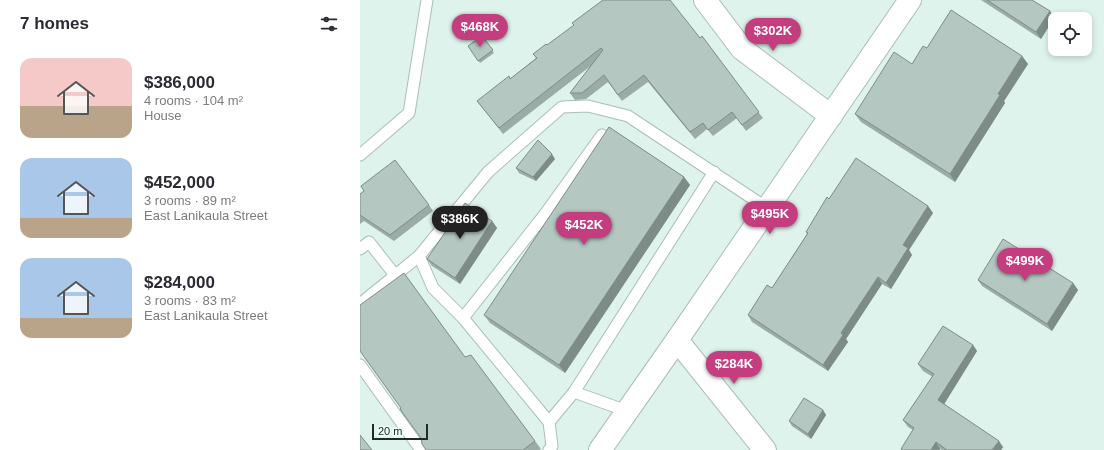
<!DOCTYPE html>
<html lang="en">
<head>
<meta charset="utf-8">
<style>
	:root { --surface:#fff; --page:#f7f7f7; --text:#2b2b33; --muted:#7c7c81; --accent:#c43d7e }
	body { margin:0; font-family:Arial,sans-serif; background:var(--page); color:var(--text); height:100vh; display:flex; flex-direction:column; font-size:15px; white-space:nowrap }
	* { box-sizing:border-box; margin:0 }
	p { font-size:13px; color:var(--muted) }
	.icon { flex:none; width:22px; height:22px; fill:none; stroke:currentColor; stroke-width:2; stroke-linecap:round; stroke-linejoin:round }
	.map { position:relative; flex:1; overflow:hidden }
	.drawer { display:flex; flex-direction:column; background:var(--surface); width:360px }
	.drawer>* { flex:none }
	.controls { position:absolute; left:688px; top:12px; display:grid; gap:8px }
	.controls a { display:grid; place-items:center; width:44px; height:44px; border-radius:8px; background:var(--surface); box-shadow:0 2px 6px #0003; font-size:20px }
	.scale { position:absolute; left:12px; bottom:10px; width:56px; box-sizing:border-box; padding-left:4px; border:2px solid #222927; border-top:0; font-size:11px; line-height:14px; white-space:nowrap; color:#222927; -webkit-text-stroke:3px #eefff9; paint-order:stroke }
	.price { position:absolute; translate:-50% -34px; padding:0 9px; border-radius:14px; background:var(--accent); color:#fff; font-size:13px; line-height:26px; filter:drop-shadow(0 1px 2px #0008) }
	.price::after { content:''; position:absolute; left:50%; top:24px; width:12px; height:9px; margin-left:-6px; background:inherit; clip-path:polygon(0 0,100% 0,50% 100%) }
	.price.current { background:#222; color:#fff }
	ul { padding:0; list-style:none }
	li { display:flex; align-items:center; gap:12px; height:100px; padding:0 20px }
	li span { display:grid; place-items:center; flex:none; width:112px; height:80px; border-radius:12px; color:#555 }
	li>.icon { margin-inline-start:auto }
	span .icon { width:48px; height:48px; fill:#fffc; stroke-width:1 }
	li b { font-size:17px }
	h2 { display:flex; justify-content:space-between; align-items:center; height:48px; padding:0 20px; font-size:17px }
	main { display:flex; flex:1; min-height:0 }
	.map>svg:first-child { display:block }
</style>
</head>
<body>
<main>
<section class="drawer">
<h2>7 homes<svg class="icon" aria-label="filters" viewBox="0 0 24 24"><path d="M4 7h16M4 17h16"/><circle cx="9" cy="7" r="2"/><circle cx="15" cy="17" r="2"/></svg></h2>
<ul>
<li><span style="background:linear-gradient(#f6c9c9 60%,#b9a48a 0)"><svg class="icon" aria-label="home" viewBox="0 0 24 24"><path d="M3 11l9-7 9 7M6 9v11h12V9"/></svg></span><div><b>$386,000</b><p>4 rooms · 104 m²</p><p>House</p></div></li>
<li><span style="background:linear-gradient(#a9c7e8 75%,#b9a48a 0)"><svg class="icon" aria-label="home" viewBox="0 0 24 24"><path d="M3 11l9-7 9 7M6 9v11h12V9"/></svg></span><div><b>$452,000</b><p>3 rooms · 89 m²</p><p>East Lanikaula Street</p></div></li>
<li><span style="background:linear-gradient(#a9c7e8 75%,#b9a48a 0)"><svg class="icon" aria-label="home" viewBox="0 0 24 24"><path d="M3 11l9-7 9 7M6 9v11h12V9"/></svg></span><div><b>$284,000</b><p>3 rooms · 83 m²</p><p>East Lanikaula Street</p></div></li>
</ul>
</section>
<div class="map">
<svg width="744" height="450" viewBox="0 0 744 450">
	<rect width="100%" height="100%" fill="#def3ec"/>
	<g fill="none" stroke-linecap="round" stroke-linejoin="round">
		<!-- service casing -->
		<g stroke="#aabeb7" stroke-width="13">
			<g id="service">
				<polyline points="0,155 49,113 67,0"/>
				<polyline points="0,249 9,242 35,275"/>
				<polyline points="0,304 59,256"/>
				<polyline points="103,318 185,214 242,135"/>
				<polyline points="0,365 61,450"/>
				<polyline points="214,392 354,172"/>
				<polyline points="267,411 214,392 189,422 103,318 73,288 59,256 128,172 202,107 228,106 268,116 407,208"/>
				<polyline points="189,422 192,446 189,450"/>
			</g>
		</g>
		<!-- minor casing -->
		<g stroke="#aabeb7" stroke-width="24">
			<g id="minor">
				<polyline points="345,0 382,49 471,116"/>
				<polyline points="317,340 405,450"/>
			</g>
		</g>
		<!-- tertiary casing -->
		<g stroke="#aabeb7" stroke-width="24">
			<polyline id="tertiary" points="240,450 317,340 550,0"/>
		</g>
		<!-- service -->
		<use href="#service" stroke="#fff" stroke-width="11"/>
		<!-- minor -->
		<use href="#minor" stroke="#fff" stroke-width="22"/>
		<!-- tertiary -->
		<use href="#tertiary" stroke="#fff" stroke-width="22"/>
	</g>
	<!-- wall -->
	<g fill="#9baca6">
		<polygon points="621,0 672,0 690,11 694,18 681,39"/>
		<polygon points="122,36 134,53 120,63 108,46"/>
		<polygon points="340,38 403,118 386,131 377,118 353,136 347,129 335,139 288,82 262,101 248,82 226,99 215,100 210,93 232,65 143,134 117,101 150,79 176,58 173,54 187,45"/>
		<polygon points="567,48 662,56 668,64 644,101 645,103 595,182 501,122 495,114 552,64"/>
		<polygon points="195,159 176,181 159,173 156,168"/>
		<polygon points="324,177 330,185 205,373 130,323 124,315"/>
		<polygon points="0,194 69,205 73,211 34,241 4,221 0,224"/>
		<polygon points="469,199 568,206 573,213 549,250 552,255 531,289 522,284 486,339 488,342 468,371 392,322 388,315 412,288 447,234 446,232"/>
		<polygon points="132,221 137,228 100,284 72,266 67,259"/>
		<polygon points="618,280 713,283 718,290 692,331 622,286"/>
		<polygon points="613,345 617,351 584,404 643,447 641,450 582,450 580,449 579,450 542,450 541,449 553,430 548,427 543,420 573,377 563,371 558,364"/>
		<polygon points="105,357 175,441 181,449 179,450 66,450"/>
		<polygon points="463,410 466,415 451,439 432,426 429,421"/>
	</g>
	<!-- shaded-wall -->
	<g fill="#7e8c87">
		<polygon points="690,11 694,18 681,39 676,32"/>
		<polygon points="662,56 668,64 644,101 645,103 595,182 590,174 638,94"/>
		<polygon points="192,154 195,159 176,181 173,177"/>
		<polygon points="324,177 330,185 205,373 199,365"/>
		<polygon points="568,206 573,213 549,250 552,255 531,289 526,283 543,245"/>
		<polygon points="132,221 137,228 100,284 95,278"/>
		<polygon points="518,277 522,284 486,339 488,342 468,371 463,365 481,333"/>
		<polygon points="713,283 718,290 692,331 687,324"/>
		<polygon points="613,345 617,351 583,406 578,400"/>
		<polygon points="463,410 466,415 451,439 448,434"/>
		<polygon points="639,441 643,447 641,450 632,450"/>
		<polygon points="576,442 580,449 579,450 571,450"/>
	</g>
	<!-- building -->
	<g fill="#b4c8c1" stroke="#7e8c87">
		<polygon points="243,0 310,0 340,38 342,36 399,112 382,125 372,112 348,130 343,123 330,132 284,75 258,95 244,75 222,93 210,93 243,50 241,48 139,128 117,101 149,76 150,79 177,58 173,54 186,44 187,45 214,25 212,23"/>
		<polygon points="627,0 672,0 690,11 676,32"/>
		<polygon points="591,10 662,56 638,94 640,95 590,174 495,114 534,52 552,64 563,46 567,48"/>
		<polygon points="122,36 133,50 118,61 108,46"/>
		<polygon points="249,127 324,177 199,365 124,315"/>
		<polygon points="178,140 192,154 173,177 156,168"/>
		<polygon points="496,158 568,206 543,245 548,248 526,283 518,277 481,333 483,335 463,365 388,315 407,285 412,288 448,233 446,232 467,197 469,199"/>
		<polygon points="35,160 69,205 30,235 0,215 0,194 4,191 1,186"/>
		<polygon points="105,203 132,221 95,278 67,259"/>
		<polygon points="643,239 713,283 687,324 618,280"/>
		<polygon points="44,273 105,357 111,355 175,441 163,450 66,450 62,444 61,438 40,409 41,408 0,351 0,305"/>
		<polygon points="583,326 613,345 578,400 639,441 632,450 587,450 576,442 571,450 543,450 541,449 554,428 543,420 574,374 558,364"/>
		<polygon points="444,398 463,410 448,434 429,421"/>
		<polygon points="0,435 12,450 0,450"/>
	</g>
</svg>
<div class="controls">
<a><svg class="icon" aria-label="locate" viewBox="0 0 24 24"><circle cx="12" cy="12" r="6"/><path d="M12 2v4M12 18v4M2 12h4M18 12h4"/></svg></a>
</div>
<div class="scale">20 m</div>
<b class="price" style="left:120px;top:48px">$468K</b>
<b class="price" style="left:413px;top:52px">$302K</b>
<b class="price" style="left:410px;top:235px">$495K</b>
<b class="price current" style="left:100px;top:240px">$386K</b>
<b class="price" style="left:224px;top:246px">$452K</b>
<b class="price" style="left:665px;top:282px">$499K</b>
<b class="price" style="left:374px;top:385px">$284K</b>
</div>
</main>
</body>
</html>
